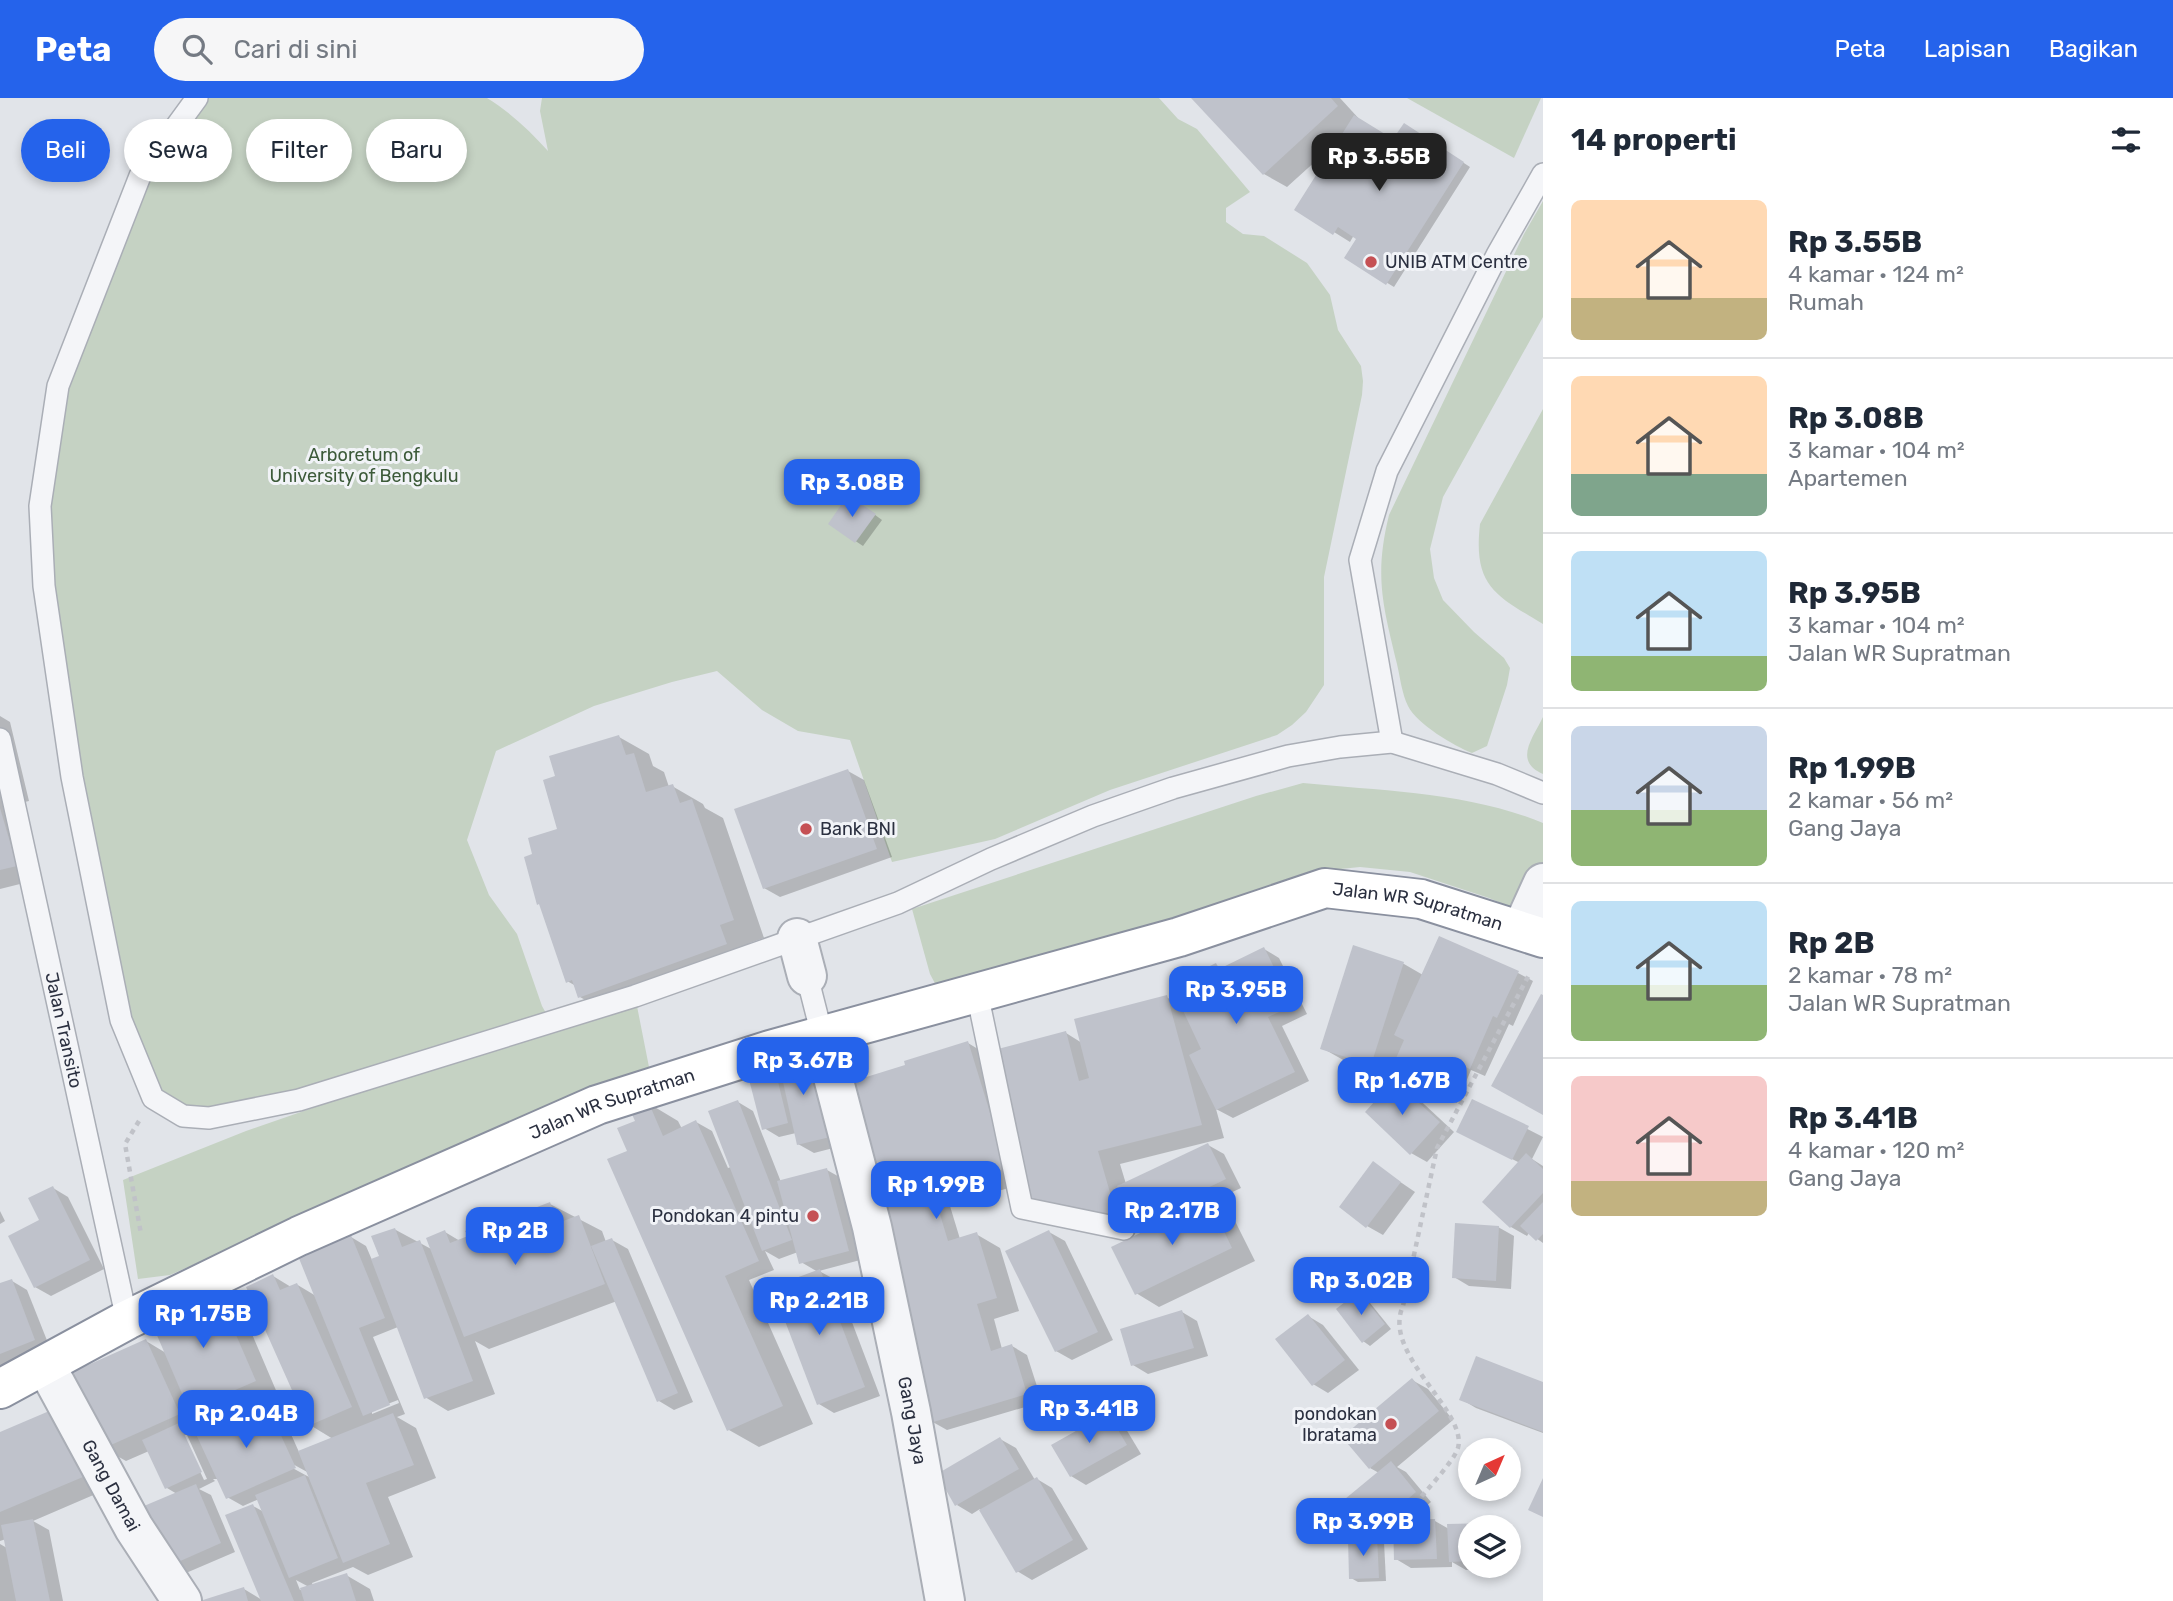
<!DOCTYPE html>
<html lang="id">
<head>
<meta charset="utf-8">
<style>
	:root { --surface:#fff; --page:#f6f6f7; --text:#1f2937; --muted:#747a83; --line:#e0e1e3; --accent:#2563eb }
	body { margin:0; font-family:Rubik,sans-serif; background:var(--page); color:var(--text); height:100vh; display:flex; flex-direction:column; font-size:26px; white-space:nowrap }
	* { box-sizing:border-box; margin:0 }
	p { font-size:23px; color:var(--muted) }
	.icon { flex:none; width:38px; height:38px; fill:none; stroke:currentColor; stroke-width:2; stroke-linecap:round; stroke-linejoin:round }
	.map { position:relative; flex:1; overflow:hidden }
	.sheet { display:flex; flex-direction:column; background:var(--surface); width:630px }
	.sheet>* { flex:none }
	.guide { position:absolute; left:21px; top:21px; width:665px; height:63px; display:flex; gap:14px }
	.needle { width:46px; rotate:44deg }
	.tools { position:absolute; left:1458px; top:1340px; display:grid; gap:14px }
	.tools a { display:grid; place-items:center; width:63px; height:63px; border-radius:50%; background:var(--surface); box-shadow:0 4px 10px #0003; font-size:35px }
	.price { position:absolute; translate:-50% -60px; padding:0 16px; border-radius:14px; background:var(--accent); color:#fff; font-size:23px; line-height:46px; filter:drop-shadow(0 2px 4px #0008) }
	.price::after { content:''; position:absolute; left:50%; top:42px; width:21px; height:16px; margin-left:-10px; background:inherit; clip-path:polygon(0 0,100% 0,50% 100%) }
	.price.current { background:#222; color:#fff }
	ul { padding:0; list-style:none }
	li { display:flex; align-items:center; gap:21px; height:175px; padding:0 28px }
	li+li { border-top:2px solid var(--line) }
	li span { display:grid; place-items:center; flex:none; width:196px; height:140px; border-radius:10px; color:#555 }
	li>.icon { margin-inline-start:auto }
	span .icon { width:84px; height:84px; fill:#fffc; stroke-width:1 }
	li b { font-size:30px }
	h2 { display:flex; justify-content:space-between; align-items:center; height:84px; padding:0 28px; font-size:30px }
	.pill { padding:0 24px; border-radius:32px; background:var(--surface); box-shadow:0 4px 10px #0003; font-size:24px; line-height:63px }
	.pill.current { background:var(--accent); color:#fff }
	header { display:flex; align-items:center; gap:42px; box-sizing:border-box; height:98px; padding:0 35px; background:var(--accent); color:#fff }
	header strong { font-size:33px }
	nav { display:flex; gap:38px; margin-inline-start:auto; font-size:24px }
	.search { width:490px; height:63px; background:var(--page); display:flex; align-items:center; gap:18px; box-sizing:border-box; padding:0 24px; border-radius:38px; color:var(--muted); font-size:26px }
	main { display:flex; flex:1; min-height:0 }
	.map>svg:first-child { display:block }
</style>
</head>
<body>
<header>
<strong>Peta</strong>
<div class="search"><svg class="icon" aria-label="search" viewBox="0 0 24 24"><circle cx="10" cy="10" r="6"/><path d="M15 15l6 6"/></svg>Cari di sini</div>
<nav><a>Peta</a><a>Lapisan</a><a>Bagikan</a></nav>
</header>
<main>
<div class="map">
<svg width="1543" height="1503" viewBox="0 0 1543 1503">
	<rect width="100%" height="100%" fill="#e1e4e9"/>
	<!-- green -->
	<g fill="#c5d2c3">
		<path d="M197,0H487C510,14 530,33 548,53L540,13L542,0H1159L1178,21L1197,31L1250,94L1226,110V124L1243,136L1264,138L1307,165L1330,197L1338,232L1361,268L1363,283L1362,297L1324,479V587L1306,614L1292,627L1277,637L1110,692L995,741L892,764L850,642L798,633L762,612L717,573L672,584L594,608L496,653L467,742L489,797L517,836L542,908L551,924L209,1020L153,1000L121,922L44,488L58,288L140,78Z"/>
		<polygon points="1407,0 1541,0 1514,60"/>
		<path d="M1543,103V219L1443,399L1430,451L1434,480L1443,502L1474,534L1504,560L1510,570L1507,587L1487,648L1472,655C1454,648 1417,626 1408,608C1402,596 1400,579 1397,566C1383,508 1374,478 1389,417L1524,136Z"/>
		<path d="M1543,311V526C1495,497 1473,488 1480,426Z"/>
		<path d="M1543,619V676C1513,663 1533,640 1543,619Z"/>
		<path d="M1303,685C1383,693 1468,694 1543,725V823L1489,800L1410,774L1360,769L1321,773L1128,840L938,891L930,876L912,811L1256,698Z"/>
		<polygon points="635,898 649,969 610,983 170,1177 138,1181 123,1082 246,1033"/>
	</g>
	<!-- shadow -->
	<g fill="#0003" fill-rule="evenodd">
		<polygon points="1194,0 1340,0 1361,23 1394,43 1412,31 1470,69 1394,189 1346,160 1358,141 1354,137 1350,144 1297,111 1339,42 1287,89 1264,76"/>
		<polygon points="856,403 882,422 863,448 830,426"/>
		<polygon points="0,618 10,624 29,703 8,708 40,781 0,791"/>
		<polygon points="619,639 649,656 653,668 664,674 669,689 672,688 703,706 705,710 723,720 764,840 750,845 757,864 610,916 580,899 576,888 567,883 534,758 560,732 557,679"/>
		<polygon points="848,673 864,682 892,759 780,799 764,790"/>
		<polygon points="1354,849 1404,866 1423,877 1518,875 1533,883 1513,928 1509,926 1485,978 1471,972 1457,1005 1396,976 1395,979 1345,963 1322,950"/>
		<polygon points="1264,851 1279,860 1307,916 1282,928 1309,983 1233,1020 1216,1011 1224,1040 1120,1066 1126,1086 1208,1047 1224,1056 1241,1090 1211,1104 1232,1117 1255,1163 1159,1209 1136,1195 1150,1132 1138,1125 1140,1134 1056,1116 1028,1084 950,1108 960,1141 976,1136 1000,1150 1019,1213 994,1221 1002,1251 1012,1248 1027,1257 1042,1304 947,1332 931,1323 907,969 968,945 991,959 1066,935 1082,945 1166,899 1183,908 1216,867 1223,871"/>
		<polygon points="779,958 845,1047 814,1055 798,1046 796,1035 779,1039 764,1030 747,967"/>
		<polygon points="1395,984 1410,993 1454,1034 1427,1064 1411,1055"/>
		<polygon points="1473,1003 1543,1039 1532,1061 1543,1068 1543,1145 1529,1135 1527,1138 1511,1129 1484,1104 1520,1065 1474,1042"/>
		<polygon points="738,1004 753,1013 781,1084 827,1072 843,1081 864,1161 819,1173 836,1182 880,1298 834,1315 819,1306 818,1174 801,1164 798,1154 779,1161 765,1153 774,1172 749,1182 813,1326 759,1349 729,1332 629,1054 637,1024 648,1005 678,1023 682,1031 696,1024 712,1033 728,1070 731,1069"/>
		<polygon points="1374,1066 1415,1094 1383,1137 1367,1128"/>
		<polygon points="53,1090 68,1099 104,1171 51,1198 35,1189 42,1123"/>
		<path d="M550,1106L602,1133L606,1144L612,1142L628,1151L693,1304L674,1312L659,1303L617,1203L489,1251L475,1243L495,1296L448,1313L425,1299L398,1229L373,1239L405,1316L397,1319L416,1330L436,1380L388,1399L413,1459L368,1477L353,1469L312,1485L313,1488L346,1477L370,1491L374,1503H207L244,1491L262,1502L253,1408L264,1414L259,1401L243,1408L227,1399L219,1381H213L215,1383L199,1391L211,1397L235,1454L186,1475L171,1466L177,1396L167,1390L149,1353L126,1363L103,1350L146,1243L166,1255L216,1194L240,1208L278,1297L262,1304L281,1314L299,1354L333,1341L310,1327L273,1178L291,1189L296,1186L316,1198L351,1139L366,1148L372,1162L381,1159L394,1131L433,1152L445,1134L460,1143L506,1120L516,1125ZM398,1302L399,1305L372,1316V1312ZM195,1313L218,1326L204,1332ZM183,1337H187L207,1381L204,1382ZM289,1364L309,1375V1379L287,1367ZM296,1482L309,1489L300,1492Z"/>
		<polygon points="0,1113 5,1123 0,1126"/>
		<polygon points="1498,1129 1514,1138 1511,1191 1469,1188 1454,1179"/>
		<polygon points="1049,1134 1065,1143 1113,1242 1072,1262 1056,1253"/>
		<polygon points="12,1183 27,1192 50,1250 0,1283 0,1187"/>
		<polygon points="1359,1195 1366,1200 1391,1231 1370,1248 1363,1243"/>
		<polygon points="1182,1214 1197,1223 1208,1258 1148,1276 1133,1267"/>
		<polygon points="1308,1218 1323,1227 1359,1272 1328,1295 1313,1286"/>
		<polygon points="1477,1260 1543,1285 1543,1335 1476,1310 1461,1301"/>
		<polygon points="1412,1282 1428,1291 1453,1322 1397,1369 1406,1374 1431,1404 1407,1424 1435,1423 1449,1431 1492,1427 1497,1430 1470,1430 1470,1468 1508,1468 1509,1470 1466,1472 1452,1464 1452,1469 1411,1470 1396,1461 1395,1434 1388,1440 1373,1431 1379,1375 1370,1370"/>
		<polygon points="1108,1317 1123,1326 1141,1356 1086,1387 1071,1378"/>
		<polygon points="0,1336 112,1389 33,1423 49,1432 63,1503 0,1503 0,1446 7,1450 6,1441 0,1443"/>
		<polygon points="1000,1341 1016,1350 1035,1382 1037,1381 1052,1390 1088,1451 1032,1482 1017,1473 980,1411 972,1416 957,1407"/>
		<polygon points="1377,1440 1384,1444 1386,1483 1358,1484 1351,1480"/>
	</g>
	<!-- building -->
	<g fill="#bfc2cb">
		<polygon points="1191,0 1331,0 1338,8 1263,77"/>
		<polygon points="1354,17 1393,41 1404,25 1464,64 1386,187 1344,160 1356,141 1338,129 1333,137 1294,112"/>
		<polygon points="848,397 876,416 855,445 828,426"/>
		<polygon points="619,637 626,657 634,655 646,694 673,686 680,705 692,701 734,822 720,827 727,846 578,900 572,882 566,885 539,806 537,807 524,759 532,756 528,740 557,731 543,682 555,678 549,658"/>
		<polygon points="848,671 877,751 763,791 734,711"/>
		<polygon points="0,710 17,768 0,772"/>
		<polygon points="1439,838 1519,873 1497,920 1493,918 1470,971 1456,965 1441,997 1390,974 1404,942 1394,937"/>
		<polygon points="1353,847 1404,864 1371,967 1320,951"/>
		<polygon points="1264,849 1293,908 1268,919 1295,974 1216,1012 1189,957 1201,951 1171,887 1216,865 1219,871"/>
		<polygon points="1541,896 1543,897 1543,1017 1491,988"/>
		<polygon points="1167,897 1202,1027 1098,1053 1118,1122 1031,1103 994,952 1066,933 1079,983 1089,980 1074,921"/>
		<polygon points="968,943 1007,1070 933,1093 948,1143 977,1134 997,1200 977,1206 991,1253 1012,1246 1027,1296 930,1325 847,985 905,967 904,963"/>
		<polygon points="809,950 830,1039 797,1047 777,957"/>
		<polygon points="772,959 788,1025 762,1032 745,966"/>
		<polygon points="1394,982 1440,1024 1410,1057 1365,1014"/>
		<polygon points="1472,1001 1529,1028 1512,1062 1456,1034"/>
		<polygon points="738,1002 792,1142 762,1153 708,1013"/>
		<polygon points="648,1003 663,1038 696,1022 759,1163 725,1178 783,1308 727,1333 607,1061 627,1053 617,1030 635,1023 630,1012"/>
		<polygon points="1208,1045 1226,1081 1135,1125 1117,1088"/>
		<polygon points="1526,1055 1543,1071 1543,1095 1510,1130 1482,1104"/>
		<polygon points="1373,1063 1401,1084 1366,1130 1339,1109"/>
		<polygon points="827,1070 849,1153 799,1166 777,1083"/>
		<polygon points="53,1088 90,1162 34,1190 8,1138 39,1122 28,1100"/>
		<polygon points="1209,1102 1232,1150 1135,1197 1111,1149"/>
		<polygon points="550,1104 558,1125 579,1117 605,1186 464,1239 426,1140 445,1132 450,1145 468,1138 465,1133 507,1118 510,1126 528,1118 527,1113"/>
		<polygon points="1543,1104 1543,1136 1536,1143 1520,1128"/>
		<polygon points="1455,1125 1499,1128 1496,1183 1452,1180"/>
		<polygon points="395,1130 402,1149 420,1142 473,1283 424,1301 371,1161 379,1158 371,1138"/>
		<polygon points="1049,1132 1098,1234 1055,1254 1005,1153"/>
		<polygon points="351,1137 385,1220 359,1230 390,1307 363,1318 298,1158"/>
		<polygon points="612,1140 678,1295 657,1304 591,1148"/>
		<polygon points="820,1171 865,1289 817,1307 772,1189"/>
		<polygon points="273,1176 280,1192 297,1185 352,1309 308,1328 246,1189"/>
		<polygon points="12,1181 35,1242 0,1256 0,1185"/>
		<polygon points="217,1193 256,1283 189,1312 150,1221"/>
		<polygon points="1359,1193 1385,1226 1362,1245 1336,1211"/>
		<polygon points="1182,1212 1194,1250 1131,1268 1120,1231"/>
		<polygon points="1308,1216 1345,1262 1312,1288 1275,1241"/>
		<polygon points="146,1241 180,1316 102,1351 68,1276"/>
		<polygon points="1476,1258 1543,1284 1543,1334 1459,1302"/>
		<polygon points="1412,1280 1439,1313 1369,1371 1342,1339"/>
		<polygon points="265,1303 296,1370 226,1401 195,1334"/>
		<polygon points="61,1308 90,1376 0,1414 0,1334"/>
		<polygon points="393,1315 414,1367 366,1385 390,1446 343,1465 298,1353"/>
		<polygon points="1108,1315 1127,1347 1070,1379 1051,1347"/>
		<polygon points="179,1325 202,1374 165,1391 142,1342"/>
		<polygon points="1000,1339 1019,1371 955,1408 937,1376"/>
		<polygon points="1391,1363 1416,1394 1372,1432 1345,1401"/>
		<polygon points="305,1377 338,1460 289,1480 255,1397"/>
		<polygon points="1037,1379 1073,1442 1016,1475 979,1412"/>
		<polygon points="1543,1380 1543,1419 1528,1412"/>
		<polygon points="196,1386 221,1445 169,1468 144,1408"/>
		<polygon points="253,1406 294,1503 261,1503 225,1417"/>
		<polygon points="33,1421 50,1503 16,1503 1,1427"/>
		<polygon points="1435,1421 1437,1461 1394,1462 1393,1422"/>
		<polygon points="1492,1425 1493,1430 1470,1430 1470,1463 1449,1464 1447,1426"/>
		<polygon points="1377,1438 1379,1480 1349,1481 1348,1440"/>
		<polygon points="347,1475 356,1503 304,1503 300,1490"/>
		<polygon points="244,1489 248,1503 203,1503 203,1502"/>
	</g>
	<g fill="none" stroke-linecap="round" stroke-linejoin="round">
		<!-- lane casing -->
		<g stroke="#aaaeb6" stroke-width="24">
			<g id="lane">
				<polyline points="197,0 140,78 58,288 40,408 44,488 72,679 121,922 153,1000 183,1018 209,1020 299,1002 635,898 898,805 991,761 1093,718 1173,690 1288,658 1340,649 1392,644 1497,676 1543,695"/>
				<path id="s1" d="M0,641L127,1222"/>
				<polyline points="1392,644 1360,462 1387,373 1497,157 1543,76"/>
				<polyline points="807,878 822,937"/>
				<polyline points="977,895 1022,1110 1124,1131"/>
			</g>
		</g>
		<!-- street casing -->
		<g stroke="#aaaeb6" stroke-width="42">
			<g id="street">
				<polyline points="1522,831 1543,785"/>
				<polyline points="797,840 807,878"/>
				<path id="s2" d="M822,937L872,1129L911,1314L945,1503"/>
				<path id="s3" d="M46,1268L134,1430L182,1503"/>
			</g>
		</g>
		<!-- highway casing -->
		<g stroke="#8a909f" stroke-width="42">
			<g id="highway">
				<path id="s4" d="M0,1291L127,1222L299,1138L597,1007L770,952L1179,839L1325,790L1421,801L1543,840"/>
			</g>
		</g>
		<!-- path -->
		<g stroke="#c0c2c8" stroke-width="4.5" stroke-dasharray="5 5" stroke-linecap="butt">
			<polyline points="139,1023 125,1046 141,1136"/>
			<path d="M1415,1406C1425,1394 1454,1363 1458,1350C1468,1313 1381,1256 1403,1208L1437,1050L1530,875"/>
		</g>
		<!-- lane -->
		<use href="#lane" stroke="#f4f5f8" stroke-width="21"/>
		<!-- street -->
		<use href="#street" stroke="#f4f5f8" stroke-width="38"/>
		<!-- highway -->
		<use href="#highway" stroke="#fff" stroke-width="38"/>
	</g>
	<!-- markers -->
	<g fill="#c55054" stroke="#f1f3f7" stroke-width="2.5">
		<circle cx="1371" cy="164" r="7"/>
		<circle cx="806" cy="731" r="7"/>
		<circle cx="813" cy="1118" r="7"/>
		<circle cx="1391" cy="1326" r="7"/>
	</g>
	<g text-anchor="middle" stroke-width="6" stroke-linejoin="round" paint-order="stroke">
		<!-- poi labels -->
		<g font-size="18" fill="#2b3040" stroke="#f1f3f7" text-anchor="start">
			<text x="1385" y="170">UNIB ATM Centre</text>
			<text x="820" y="737">Bank BNI</text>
			<text x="799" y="1124" text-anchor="end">Pondokan 4 pintu</text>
			<text x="1377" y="1322" text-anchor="end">pondokan<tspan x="1377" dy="21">Ibratama</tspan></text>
		</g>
		<!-- park labels -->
		<g font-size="18" fill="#3c5a39" stroke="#f1f3f7">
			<text x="364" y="363">Arboretum of<tspan x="364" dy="21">University of Bengkulu</tspan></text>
		</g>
		<!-- street labels -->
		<g font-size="18" fill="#2b3040" stroke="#f1f3f7">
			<text dy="6" stroke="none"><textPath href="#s4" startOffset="1516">Jalan WR Supratman</textPath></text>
			<text dy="6" stroke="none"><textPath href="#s1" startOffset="298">Jalan Transito</textPath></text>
			<text dy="6" stroke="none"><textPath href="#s4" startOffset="676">Jalan WR Supratman</textPath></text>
			<text dy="6" stroke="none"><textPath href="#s2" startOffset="396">Gang Jaya</textPath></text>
			<text dy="6" stroke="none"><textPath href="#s3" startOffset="136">Gang Damai</textPath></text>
		</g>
	</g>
</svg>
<div class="tools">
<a><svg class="needle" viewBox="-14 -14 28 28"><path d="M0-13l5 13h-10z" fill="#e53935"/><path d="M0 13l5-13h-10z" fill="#747a83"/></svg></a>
<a><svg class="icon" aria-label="layers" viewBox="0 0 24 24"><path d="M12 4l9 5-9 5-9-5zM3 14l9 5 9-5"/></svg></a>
</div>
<b class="price current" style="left:1379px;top:95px">Rp 3.55B</b>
<b class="price" style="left:852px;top:421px">Rp 3.08B</b>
<b class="price" style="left:1236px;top:928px">Rp 3.95B</b>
<b class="price" style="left:803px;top:999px">Rp 3.67B</b>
<b class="price" style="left:1402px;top:1019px">Rp 1.67B</b>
<b class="price" style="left:936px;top:1123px">Rp 1.99B</b>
<b class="price" style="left:1172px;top:1149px">Rp 2.17B</b>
<b class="price" style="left:515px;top:1169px">Rp 2B</b>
<b class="price" style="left:1361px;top:1219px">Rp 3.02B</b>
<b class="price" style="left:819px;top:1239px">Rp 2.21B</b>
<b class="price" style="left:203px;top:1252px">Rp 1.75B</b>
<b class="price" style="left:1089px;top:1347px">Rp 3.41B</b>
<b class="price" style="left:246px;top:1352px">Rp 2.04B</b>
<b class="price" style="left:1363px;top:1460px">Rp 3.99B</b>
<div class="guide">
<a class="pill current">Beli</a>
<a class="pill">Sewa</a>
<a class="pill">Filter</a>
<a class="pill">Baru</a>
</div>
</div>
<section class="sheet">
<h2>14 properti<svg class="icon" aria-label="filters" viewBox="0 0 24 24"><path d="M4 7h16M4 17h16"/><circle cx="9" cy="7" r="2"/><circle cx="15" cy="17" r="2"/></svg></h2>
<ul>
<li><span style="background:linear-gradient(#ffd9b3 70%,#c2b280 0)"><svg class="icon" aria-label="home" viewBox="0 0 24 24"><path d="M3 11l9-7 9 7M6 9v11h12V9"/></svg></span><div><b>Rp 3.55B</b><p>4 kamar · 124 m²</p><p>Rumah</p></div></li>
<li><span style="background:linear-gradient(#ffd9b3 70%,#7fa58c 0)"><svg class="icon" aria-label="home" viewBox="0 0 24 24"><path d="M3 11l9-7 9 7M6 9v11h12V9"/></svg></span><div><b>Rp 3.08B</b><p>3 kamar · 104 m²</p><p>Apartemen</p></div></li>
<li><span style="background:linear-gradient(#bfe0f5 75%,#8fb573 0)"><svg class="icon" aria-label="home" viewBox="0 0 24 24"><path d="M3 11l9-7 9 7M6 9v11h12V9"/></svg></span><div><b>Rp 3.95B</b><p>3 kamar · 104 m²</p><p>Jalan WR Supratman</p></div></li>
<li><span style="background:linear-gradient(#c9d6e8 60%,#8fb573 0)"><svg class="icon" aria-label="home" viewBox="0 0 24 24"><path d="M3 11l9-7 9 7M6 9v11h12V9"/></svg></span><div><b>Rp 1.99B</b><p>2 kamar · 56 m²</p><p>Gang Jaya</p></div></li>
<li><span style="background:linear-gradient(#bfe0f5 60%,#8fb573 0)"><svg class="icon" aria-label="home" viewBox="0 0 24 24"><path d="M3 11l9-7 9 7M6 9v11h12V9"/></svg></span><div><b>Rp 2B</b><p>2 kamar · 78 m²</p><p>Jalan WR Supratman</p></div></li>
<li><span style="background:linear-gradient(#f6c9c9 75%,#c2b280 0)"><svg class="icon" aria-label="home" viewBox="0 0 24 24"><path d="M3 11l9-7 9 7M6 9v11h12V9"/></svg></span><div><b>Rp 3.41B</b><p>4 kamar · 120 m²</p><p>Gang Jaya</p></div></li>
</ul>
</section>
</main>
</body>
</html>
